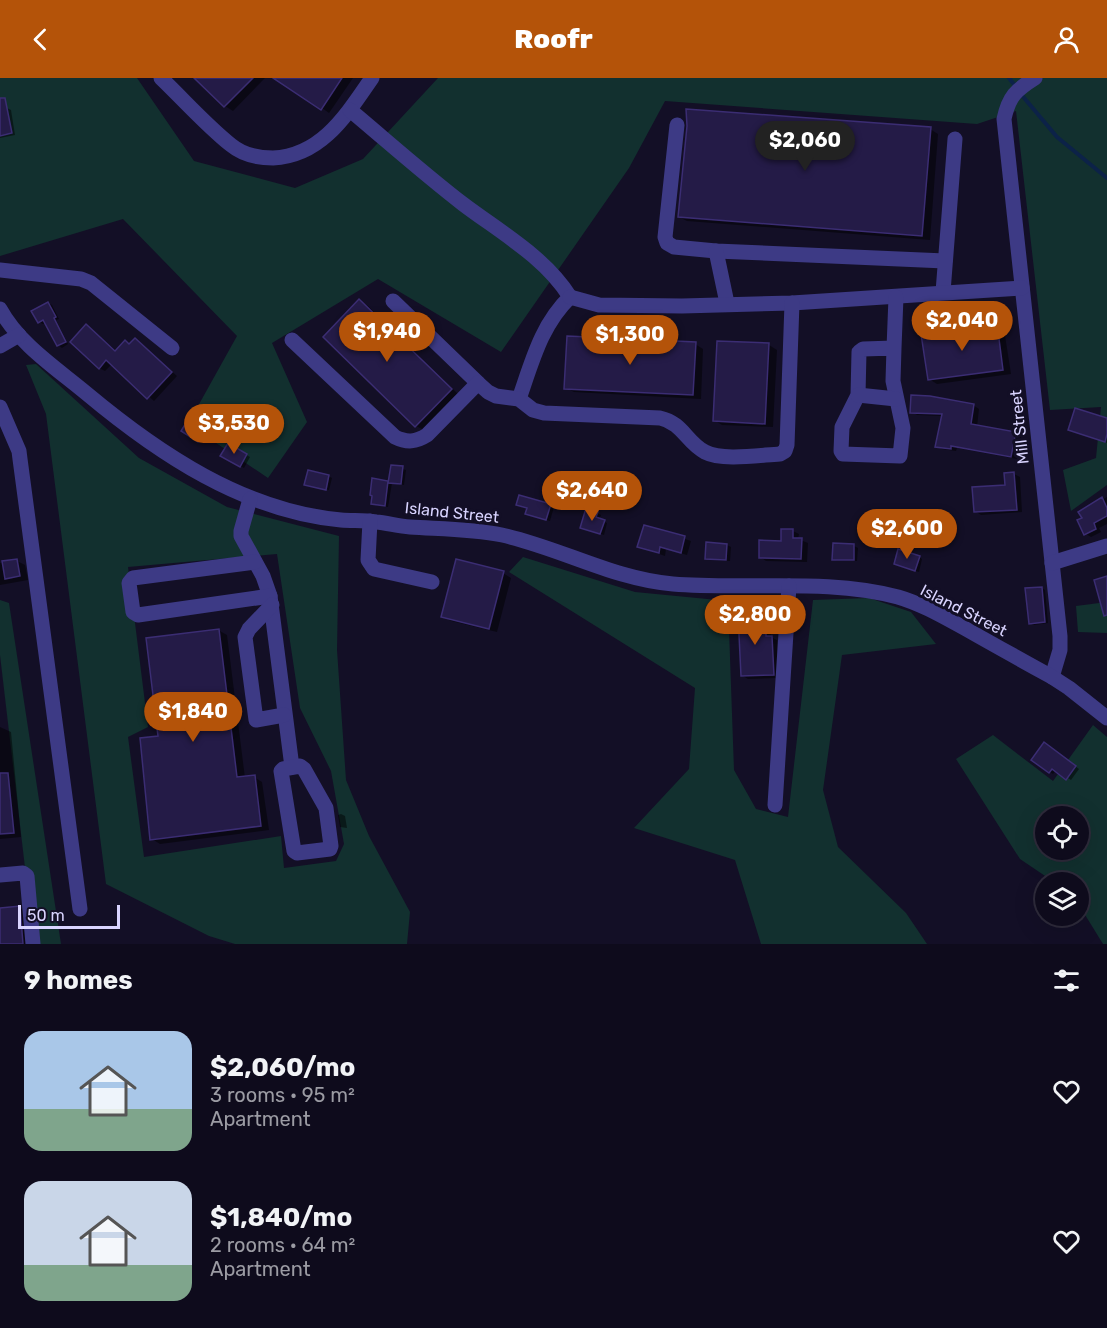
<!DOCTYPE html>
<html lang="en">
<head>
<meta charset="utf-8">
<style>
	:root { --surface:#0e0b1c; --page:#171425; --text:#f1f3f6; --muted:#9b9ba3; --line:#2e2b3b; --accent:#b45309 }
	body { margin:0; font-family:Rubik,sans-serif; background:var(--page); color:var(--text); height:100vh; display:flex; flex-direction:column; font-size:22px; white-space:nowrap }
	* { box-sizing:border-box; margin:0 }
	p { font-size:20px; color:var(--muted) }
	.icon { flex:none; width:33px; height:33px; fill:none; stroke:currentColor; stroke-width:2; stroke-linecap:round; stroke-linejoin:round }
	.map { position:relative; height:866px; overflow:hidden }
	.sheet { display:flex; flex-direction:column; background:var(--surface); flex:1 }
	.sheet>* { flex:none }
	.fabs { position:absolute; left:1035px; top:728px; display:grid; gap:12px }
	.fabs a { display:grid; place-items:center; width:54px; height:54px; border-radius:50%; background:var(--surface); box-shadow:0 6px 24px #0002,0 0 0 2px var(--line); font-size:30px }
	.scale { position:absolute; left:18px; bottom:15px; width:102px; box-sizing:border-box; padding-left:6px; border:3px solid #d9d4ff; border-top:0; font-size:16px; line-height:21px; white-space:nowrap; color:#d9d4ff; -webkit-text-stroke:4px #130f26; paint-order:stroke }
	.price { position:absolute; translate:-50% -51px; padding:0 14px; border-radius:21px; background:var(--accent); color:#fff; font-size:20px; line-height:39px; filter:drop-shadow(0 2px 3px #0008) }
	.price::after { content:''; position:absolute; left:50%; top:36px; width:18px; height:14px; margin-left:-9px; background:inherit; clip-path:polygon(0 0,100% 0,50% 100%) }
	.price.on { background:#222; color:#fff }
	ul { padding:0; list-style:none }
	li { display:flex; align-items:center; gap:18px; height:150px; padding:0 24px }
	li span { display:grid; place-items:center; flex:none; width:168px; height:120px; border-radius:18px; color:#555 }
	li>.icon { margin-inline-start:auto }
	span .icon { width:72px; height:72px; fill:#fffc; stroke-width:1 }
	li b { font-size:26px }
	h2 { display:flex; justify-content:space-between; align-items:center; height:72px; padding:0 24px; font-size:26px }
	header { display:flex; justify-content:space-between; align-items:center; height:78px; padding:0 24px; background:var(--accent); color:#fff; font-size:27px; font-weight:800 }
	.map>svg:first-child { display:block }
</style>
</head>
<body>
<header><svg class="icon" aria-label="back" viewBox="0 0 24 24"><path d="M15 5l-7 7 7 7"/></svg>Roofr<svg class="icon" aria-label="person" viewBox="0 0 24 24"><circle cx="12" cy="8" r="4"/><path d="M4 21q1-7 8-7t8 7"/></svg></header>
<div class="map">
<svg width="1107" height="866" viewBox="0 0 1107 866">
	<rect width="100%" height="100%" fill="#130f26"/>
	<!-- green -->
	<g fill="#12302f" fill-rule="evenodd">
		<polygon points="0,0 137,0 194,83 295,110 363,81 438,0 1107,0 1107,407 1071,433 1063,392 1096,380 1101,329 1050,332 1016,33 977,46 665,23 629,90 501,274 378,201 272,265 307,344 268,400 188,346 237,258 123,141 0,178"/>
		<path d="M36,286L139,380L227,429L339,458L337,572L346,702L369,758L410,834L407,866H235L209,858L106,806L46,336L26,287ZM277,476L300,630L331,693L344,766L336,783L284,790L281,758L144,779L128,659L148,649L128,489Z"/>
		<polygon points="523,479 635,514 728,523 734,692 756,731 788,739 813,522 869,520 911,534 936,566 842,577 823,712 838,769 906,835 927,866 761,866 735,782 634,750 689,691 695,610 509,494"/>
		<polygon points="0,522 9,525 61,866 34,866 0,577"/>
		<polygon points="1107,524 1107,555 1078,554 1076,528"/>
		<path d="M1093,647L1107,659V866H1103L1079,827L1078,804H1054L1020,781L956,681L993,657L1053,703ZM1046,738H1078V771H1046Z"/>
	</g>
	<!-- shadow -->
	<g fill="#0007">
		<polygon points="197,0 265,0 233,33 225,28"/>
		<polygon points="281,0 353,0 329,35"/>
		<polygon points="7,30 11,32 15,57 0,60 0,32"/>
		<polygon points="930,51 938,56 930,162 687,143 679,139"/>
		<polygon points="360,223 368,228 459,317 424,352 416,348"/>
		<polygon points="48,225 52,227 59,241 56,242 68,266 62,270 58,267 46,245 43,246 39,244"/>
		<polygon points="996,247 1004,251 1011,296 937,306 929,301"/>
		<polygon points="87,248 117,273 126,264 130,267 135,261 177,298 154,323 112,286 105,293 99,290"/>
		<polygon points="719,264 769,267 777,272 773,349 722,347 714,342"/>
		<polygon points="695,266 703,271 701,321 574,314 566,310"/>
		<polygon points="973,327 979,331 977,349 1015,356 1021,359 1017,381 957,370 956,373 942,371 936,368 943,338 917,337 912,334"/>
		<polygon points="189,342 208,354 202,365 183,353"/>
		<polygon points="1107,342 1107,365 1070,351"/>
		<polygon points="228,367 250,379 244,390 222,378"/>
		<polygon points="392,388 406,392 404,407 392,405 388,429 376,427 372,425 373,402 390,405"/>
		<polygon points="1014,396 1020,399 1022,434 981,437 975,433 1006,408"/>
		<polygon points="328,398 332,400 329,412 306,406"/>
		<polygon points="1107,419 1107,446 1099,450 1101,454 1091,459 1086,456 1084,441 1093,426"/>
		<polygon points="550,427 554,429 550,443 530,437 528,431 522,429"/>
		<polygon points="597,435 601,437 599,442 607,445 604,457 585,451"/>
		<polygon points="645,448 691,463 687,477 666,471 665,478 639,469"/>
		<polygon points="793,453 799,456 798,461 808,465 807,484 766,483 760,479 782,465"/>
		<polygon points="707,466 727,467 731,469 730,483 710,482 707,480"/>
		<polygon points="834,467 854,468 858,470 857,483 837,483 834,481"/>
		<polygon points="919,479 922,481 919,494 899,488"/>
		<polygon points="17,483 25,487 28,502 0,507 0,485"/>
		<polygon points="503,495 511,500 497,554 451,543 443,538"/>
		<polygon points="1042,510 1045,512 1048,545 1034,547 1030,545"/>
		<polygon points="765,537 771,540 771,559 777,562 778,600 748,601 743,598"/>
		<polygon points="218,552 227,557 245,700 254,699 262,704 269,752 160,766 152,761 160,659"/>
		<polygon points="0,649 11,654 21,759 0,761"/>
		<polygon points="1048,668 1079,691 1071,702 1056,692 1053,696 1050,694"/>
		<polygon points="341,736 345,738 347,750 340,749 338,737"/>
		<polygon points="20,830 28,835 31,866 0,866 0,832"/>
	</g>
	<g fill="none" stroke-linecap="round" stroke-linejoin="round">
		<!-- stream -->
		<g stroke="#0c2248" stroke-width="4">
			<polyline points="1009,0 1016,9"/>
			<polyline points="1020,15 1057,59 1107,100"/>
		</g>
	</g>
	<!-- building -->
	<g fill="#241b47" stroke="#3b2d73" stroke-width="1.5">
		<polygon points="194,0 253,0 224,29"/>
		<polygon points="273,0 342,0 321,32"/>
		<polygon points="0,20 5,20 12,55 0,58"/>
		<polygon points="686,31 931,49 922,158 678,139 687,48"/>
		<polygon points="359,221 452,311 415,349 323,259"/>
		<polygon points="48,224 56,239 54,240 66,264 57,268 43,242 38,245 31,233"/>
		<polygon points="997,245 1003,292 928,302 921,256"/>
		<polygon points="86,246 115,273 125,262 129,266 135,260 172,294 147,321 106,282 99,291 70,264"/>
		<polygon points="567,258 696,264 693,317 564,311"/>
		<polygon points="717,263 769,265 765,346 713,343"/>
		<polygon points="911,317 930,318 974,326 971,346 1016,354 1011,379 951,368 951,371 935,369 942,336 910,335"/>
		<polygon points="1075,330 1107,340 1107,356 1105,364 1068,352"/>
		<polygon points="189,340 206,351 198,364 181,353"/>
		<polygon points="228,365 247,376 240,389 220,378"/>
		<polygon points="391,387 403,388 401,406 388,405"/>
		<polygon points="308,392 329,397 326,412 304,407"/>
		<polygon points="1014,394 1017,432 974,434 972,409 1005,407 1004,395"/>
		<polygon points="372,400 388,403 385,428 371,426 372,418 370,417"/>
		<polygon points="519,417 551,426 546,442 525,436 527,430 516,427"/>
		<polygon points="1102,419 1107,430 1107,438 1094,445 1096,451 1084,457 1077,442 1082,440 1078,434"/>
		<polygon points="586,430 598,434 596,439 605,442 600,456 580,450"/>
		<polygon points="644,447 685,458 681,475 660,469 659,475 637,469"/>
		<polygon points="781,451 793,451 793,460 802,460 801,481 759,480 759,462 781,463"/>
		<polygon points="706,464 727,466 726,482 705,481"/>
		<polygon points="833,465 854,466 854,482 832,482"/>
		<polygon points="898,471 920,478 915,493 894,486"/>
		<polygon points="17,481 20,498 5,501 2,483"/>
		<polygon points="456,481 504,493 489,551 441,539"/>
		<polygon points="1107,498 1107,537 1104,538 1094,502"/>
		<polygon points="1042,509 1045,544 1029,546 1025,510"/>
		<polygon points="766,535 766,558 772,558 774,597 741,598 738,536"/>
		<polygon points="219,551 237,699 255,697 261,748 150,762 140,660 158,658 146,560"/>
		<polygon points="1044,664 1076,688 1066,702 1052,691 1049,695 1031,682"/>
		<polygon points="0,695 8,695 14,755 0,756"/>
		<polygon points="20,828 23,866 0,866 0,830"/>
	</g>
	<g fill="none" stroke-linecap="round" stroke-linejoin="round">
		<!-- minor -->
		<g stroke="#3d3a85" stroke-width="15">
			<path d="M161,0C184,22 206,47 231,67C243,77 257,80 273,80C322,78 347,36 372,0"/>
			<path d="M1035,0C1016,12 1009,18 1004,41L1060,558V572L1052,599"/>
			<path d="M350,32C387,63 424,96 463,126C500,154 545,179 570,219C541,247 532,284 519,321"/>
			<polyline points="677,47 665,159 667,165 674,169 716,173 945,183"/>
			<polyline points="716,173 727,225"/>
			<polyline points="0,192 81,201 91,205 172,270"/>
			<polyline points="943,214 955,61"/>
			<polyline points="570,219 599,227 682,228 792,225 1022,210"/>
			<polyline points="393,223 478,305"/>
			<path d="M0,231C19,266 56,290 86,315C159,376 244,433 341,442C353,443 364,442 376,444C387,445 398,448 410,449C441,451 472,451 502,457C561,470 613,501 673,506C747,512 827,500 898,519C922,526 944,539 966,551C994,567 1023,583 1052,599L1069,610L1107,640"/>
			<path d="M292,262L395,359C407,365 416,364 427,357L478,305L488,314L496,318L519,321L533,332L544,335L660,340C683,345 686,364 705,374C722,383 760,377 780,376L785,373L787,367L792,225"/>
			<polyline points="0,268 19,257"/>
			<polyline points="894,270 893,303 903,350 900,378 843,376 841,373 842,349 858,317 859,274 863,271 894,270 896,219"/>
			<polyline points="858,317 896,321"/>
			<polyline points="0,329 19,373 20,381 80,831"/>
			<polyline points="250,421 241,453 241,458 263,498 270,518 292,689"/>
			<polyline points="370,443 368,482 374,491 432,504"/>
			<polyline points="255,484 133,500 129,505 133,534 138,537 270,518"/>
			<polyline points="1052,485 1107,468"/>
			<polyline points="272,527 249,551 245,559 256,642 284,637"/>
			<polygon points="300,688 304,691 326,730 331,768 330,771 297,775 294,773 281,693 283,691"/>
			<polyline points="775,727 789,508"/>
			<polyline points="0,797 23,795 27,798 33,866"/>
		</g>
	</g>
	<g text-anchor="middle" stroke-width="6" stroke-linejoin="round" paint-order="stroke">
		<!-- street labels -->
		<g font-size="16" fill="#d9d4ff" stroke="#130f26">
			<text transform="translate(1019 349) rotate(-96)" y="6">Mill Street</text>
			<text transform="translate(452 434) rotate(6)" y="6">Island Street</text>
			<text transform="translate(964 532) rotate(27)" y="6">Island Street</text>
		</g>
	</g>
</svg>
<div class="fabs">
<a><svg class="icon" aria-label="locate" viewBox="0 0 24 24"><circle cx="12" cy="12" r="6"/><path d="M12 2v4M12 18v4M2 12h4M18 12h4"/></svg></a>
<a><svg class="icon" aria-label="layers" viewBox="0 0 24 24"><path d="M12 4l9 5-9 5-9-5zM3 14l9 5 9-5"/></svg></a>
</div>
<div class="scale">50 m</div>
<b class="price on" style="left:805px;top:94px">$2,060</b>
<b class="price" style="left:962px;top:274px">$2,040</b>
<b class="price" style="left:387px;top:285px">$1,940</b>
<b class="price" style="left:630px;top:288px">$1,300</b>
<b class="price" style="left:234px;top:377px">$3,530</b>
<b class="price" style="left:592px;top:444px">$2,640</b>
<b class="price" style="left:907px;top:482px">$2,600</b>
<b class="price" style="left:755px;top:568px">$2,800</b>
<b class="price" style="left:193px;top:665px">$1,840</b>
</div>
<section class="sheet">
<h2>9 homes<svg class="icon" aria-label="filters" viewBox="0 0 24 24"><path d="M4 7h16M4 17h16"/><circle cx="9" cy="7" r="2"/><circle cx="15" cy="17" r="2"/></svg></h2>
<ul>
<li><span style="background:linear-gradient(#a9c7e8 65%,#7fa58c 0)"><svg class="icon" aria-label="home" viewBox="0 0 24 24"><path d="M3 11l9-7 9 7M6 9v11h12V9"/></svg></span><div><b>$2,060/mo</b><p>3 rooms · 95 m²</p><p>Apartment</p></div><svg class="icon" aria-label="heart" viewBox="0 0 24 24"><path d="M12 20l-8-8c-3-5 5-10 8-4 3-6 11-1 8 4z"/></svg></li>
<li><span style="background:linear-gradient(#c9d6e8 70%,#7fa58c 0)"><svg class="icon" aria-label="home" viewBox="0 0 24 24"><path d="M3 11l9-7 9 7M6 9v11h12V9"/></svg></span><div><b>$1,840/mo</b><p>2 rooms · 64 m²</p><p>Apartment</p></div><svg class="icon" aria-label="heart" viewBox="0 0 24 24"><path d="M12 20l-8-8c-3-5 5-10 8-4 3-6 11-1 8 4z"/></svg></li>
</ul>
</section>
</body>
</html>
